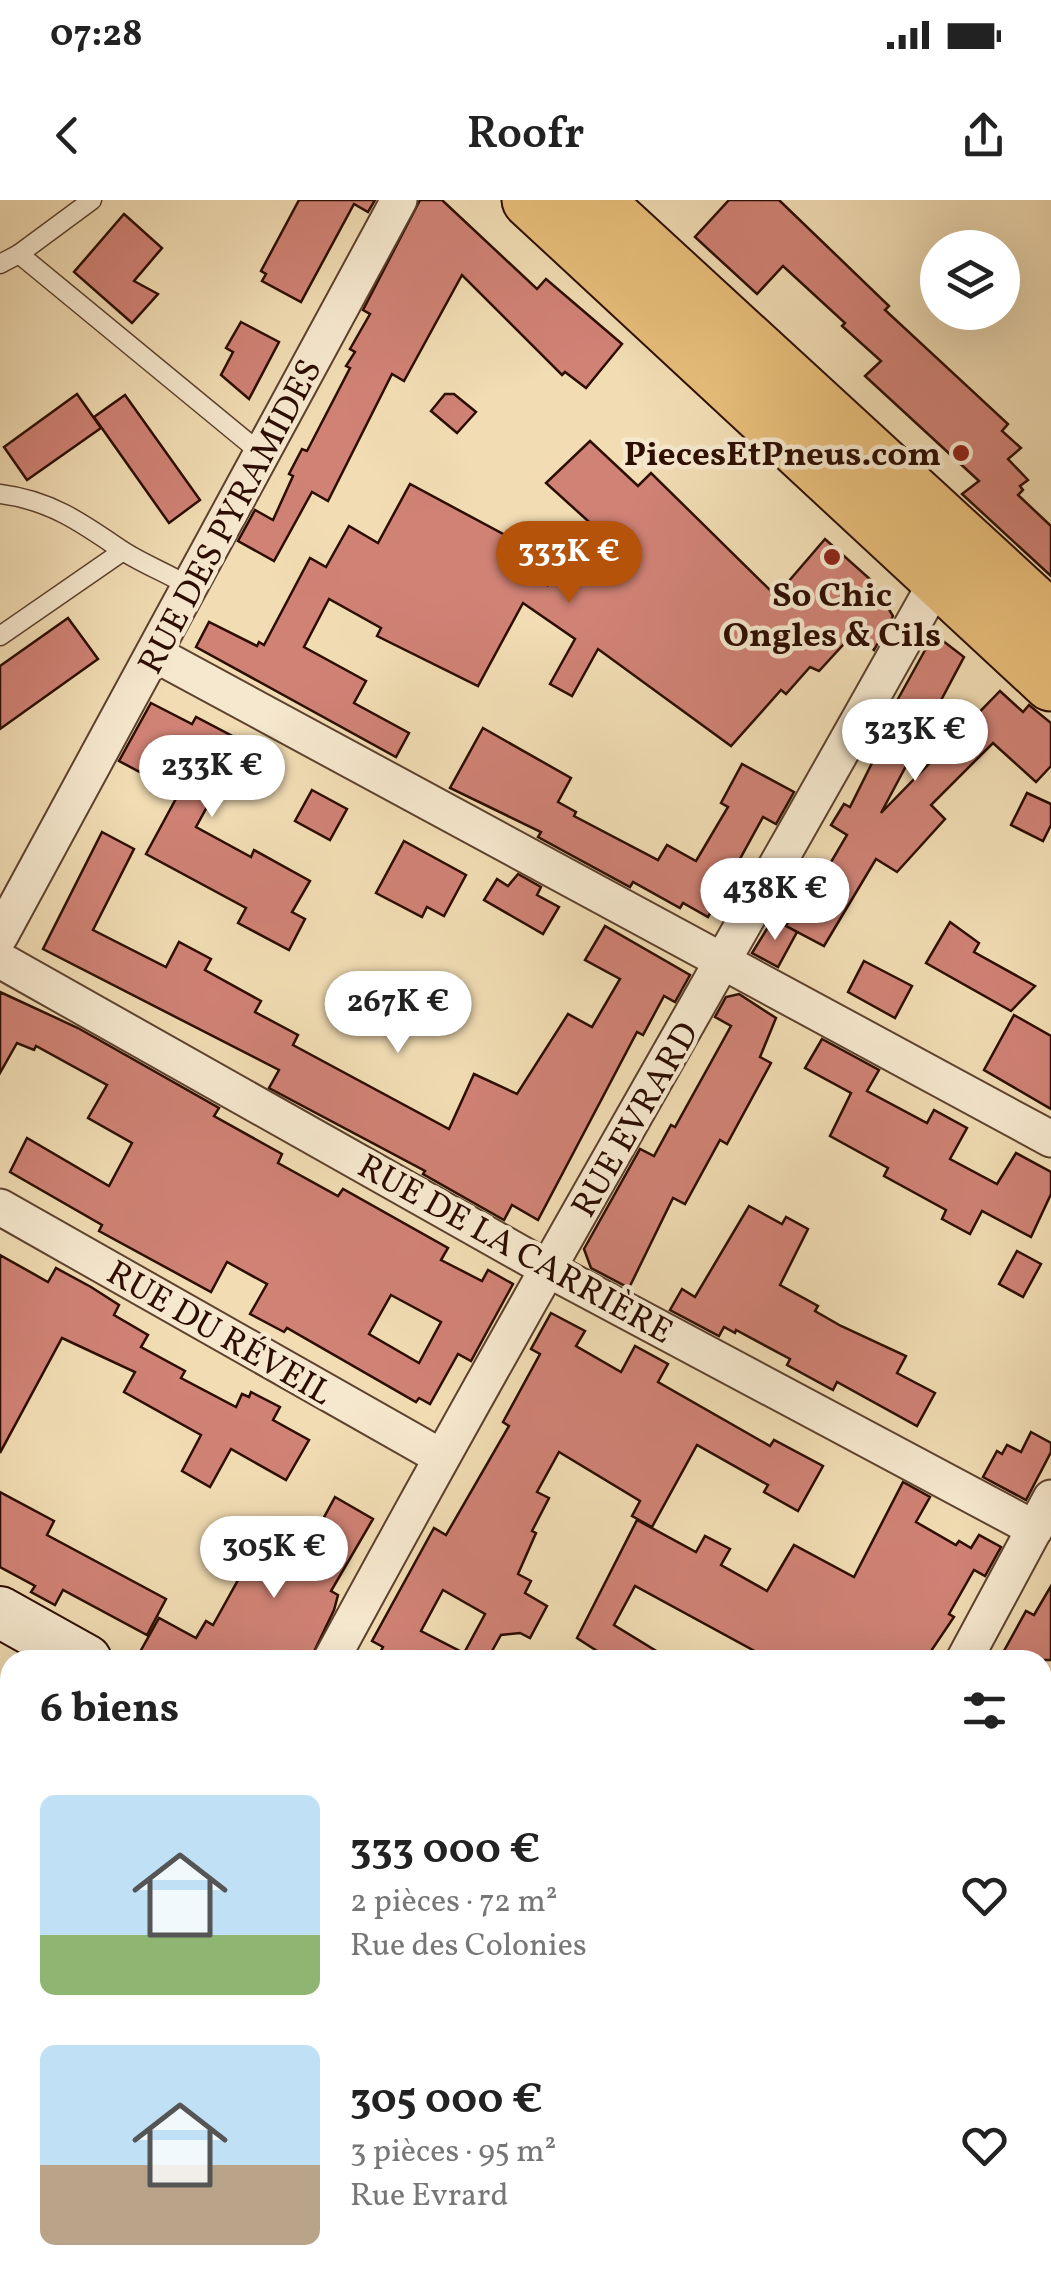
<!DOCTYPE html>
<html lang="fr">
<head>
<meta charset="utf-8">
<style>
	:root { --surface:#fff; --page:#f6f6f6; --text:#222; --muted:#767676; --accent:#b45309 }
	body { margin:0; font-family:Vollkorn,serif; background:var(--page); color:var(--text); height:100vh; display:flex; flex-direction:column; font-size:38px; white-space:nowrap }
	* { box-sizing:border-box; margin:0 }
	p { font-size:32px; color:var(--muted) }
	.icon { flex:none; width:55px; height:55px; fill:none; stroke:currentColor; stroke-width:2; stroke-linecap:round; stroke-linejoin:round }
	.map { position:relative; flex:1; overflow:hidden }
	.side { position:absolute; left:0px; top:1450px; width:1052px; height:640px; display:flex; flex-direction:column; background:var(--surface); border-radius:30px 30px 0 0; box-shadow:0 10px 40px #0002 }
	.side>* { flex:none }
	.fabs { position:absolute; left:920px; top:30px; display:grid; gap:20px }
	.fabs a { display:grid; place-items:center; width:100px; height:100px; border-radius:50%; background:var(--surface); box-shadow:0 10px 40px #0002; font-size:50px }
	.price { position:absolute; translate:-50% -85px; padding:0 22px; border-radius:35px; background:#fff; color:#222; font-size:32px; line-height:65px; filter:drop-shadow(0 2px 5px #0008) }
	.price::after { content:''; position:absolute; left:50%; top:60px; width:30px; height:22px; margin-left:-15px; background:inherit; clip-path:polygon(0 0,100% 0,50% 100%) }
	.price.on { background:var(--accent); color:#fff }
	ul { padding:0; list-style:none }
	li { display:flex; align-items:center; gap:30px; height:250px; padding:0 40px }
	li span { display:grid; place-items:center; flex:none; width:280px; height:200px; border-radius:15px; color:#555 }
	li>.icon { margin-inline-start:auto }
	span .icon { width:120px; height:120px; fill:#fffc; stroke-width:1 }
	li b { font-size:42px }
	h2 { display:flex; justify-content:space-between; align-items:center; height:120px; padding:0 40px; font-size:42px }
	.status { display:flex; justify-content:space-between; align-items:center; height:70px; padding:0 50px; background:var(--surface); direction:ltr }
	.status svg { height:28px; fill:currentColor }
	header { display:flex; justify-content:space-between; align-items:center; height:130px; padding:0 40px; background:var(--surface); font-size:45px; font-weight:600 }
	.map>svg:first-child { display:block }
</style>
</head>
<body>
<div class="status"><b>07:28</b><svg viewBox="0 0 49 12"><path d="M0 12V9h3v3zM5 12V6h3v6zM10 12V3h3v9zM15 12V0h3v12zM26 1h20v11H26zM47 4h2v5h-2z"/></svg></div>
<header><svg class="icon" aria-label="back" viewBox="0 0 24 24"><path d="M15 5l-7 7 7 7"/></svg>Roofr<svg class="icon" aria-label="share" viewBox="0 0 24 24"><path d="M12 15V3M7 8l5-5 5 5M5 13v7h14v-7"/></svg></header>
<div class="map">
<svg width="1051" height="2090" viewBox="0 0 1051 2090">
	<rect width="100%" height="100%" fill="#f1dcb3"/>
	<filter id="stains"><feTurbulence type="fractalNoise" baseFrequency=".002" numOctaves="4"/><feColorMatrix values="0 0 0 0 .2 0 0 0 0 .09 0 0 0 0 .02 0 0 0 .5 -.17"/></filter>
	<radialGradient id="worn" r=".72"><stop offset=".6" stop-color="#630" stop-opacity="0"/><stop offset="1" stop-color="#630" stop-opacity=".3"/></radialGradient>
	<!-- building -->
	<g fill="#d08275" stroke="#2c0d01" stroke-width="2.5" fill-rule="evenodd">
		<polygon points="299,0 375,0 368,12 354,4 301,102 262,81 266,74 261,71"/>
		<polygon points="420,0 442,0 537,89 546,79 622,144 586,188 565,172 562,175 462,75 404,181 392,174 328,301 312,292 274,361 238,341 255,310 273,320 293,276 289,274 302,249 307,251 350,168 346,166 355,152 350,149 370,114 363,110"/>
		<polygon points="729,0 779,0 889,106 885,110 1008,224 1002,231 1021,248 1008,259 1028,280 1020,286 1023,290 1018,295 1051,326 1051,376 962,294 979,281 865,176 881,161 842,126 845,123 783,66 757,94 695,37"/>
		<polygon points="124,14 162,48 134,81 158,94 132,123 74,72"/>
		<polygon points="241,122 279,142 249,199 221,175 233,152 226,148"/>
		<polygon points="77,194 101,228 27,280 4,247"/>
		<polygon points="445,194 454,194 476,212 457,233 431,211"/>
		<polygon points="125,195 200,300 169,323 94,217"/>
		<polygon points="590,241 638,286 651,273 776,396 825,339 871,380 893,416 874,450 854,433 819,471 810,467 786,494 781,490 731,546 598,449 572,496 550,484 575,439 523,403 478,486 377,436 381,428 329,399 304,447 366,481 354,503 409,533 396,557 196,447 209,422 257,446 259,442 264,445 310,358 326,367 349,326 378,343 410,284 533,350 548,385 567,369 598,330 546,283"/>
		<polygon points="68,418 98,459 0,529 0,466"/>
		<polygon points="934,434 964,457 881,613 1000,491 1023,512 1029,505 1051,523 1051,566 1036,582 993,543 931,605 945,619 897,672 876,659 824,746 786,726 805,692 811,696 847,635 831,625 844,604 850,607 875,557 868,553"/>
		<polygon points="151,503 192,524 196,517 259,550 235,596 218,587 196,627 251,657 254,650 310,681 292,712 305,719 289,750 238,723 246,708 146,654 179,593 119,561"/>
		<polygon points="483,528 571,578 558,602 576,612 574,616 658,660 667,645 696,661 728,607 721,603 742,564 794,592 776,624 763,617 708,717 683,703 680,708 633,682 630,687 538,637 541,632 450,588"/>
		<polygon points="312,590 347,609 330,640 295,621"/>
		<polygon points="1027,593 1051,604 1051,625 1043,641 1011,625"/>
		<polygon points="102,632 134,649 93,730 166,767 179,742 211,759 205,770 261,801 255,812 298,835 293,845 449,929 474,874 517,894 568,814 592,827 620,779 585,760 605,726 690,775 675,802 664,796 643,835 637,832 538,1020 512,1005 504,1020 423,974 425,971 269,888 279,870 43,749"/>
		<polygon points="404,641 466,675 444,716 427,707 422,717 376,693"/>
		<polygon points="518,674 541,687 537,695 559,707 543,734 484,700 497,679 508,686"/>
		<polygon points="773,719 797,732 778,767 752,753"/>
		<polygon points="950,722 979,743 974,752 1035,786 1011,811 926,763"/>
		<polygon points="864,761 912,786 895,818 848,792"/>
		<path d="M0,792L78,828L219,908L214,916L282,954L278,963L338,996L343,989L448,1048L441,1060L482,1081L488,1070L513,1084L471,1161L458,1154L430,1204L419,1198L416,1202L287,1128L284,1132L250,1114L267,1084L227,1062L211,1092L99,1031L102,1025L10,972L27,938L109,986L132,943L88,918L107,885L36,846L34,850L17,843L0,873ZM391,1095L441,1122L419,1163L369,1134Z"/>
		<polygon points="739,794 776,818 760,857 771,863 727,944 720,940 685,1004 673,998 629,1088 591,1068 584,1049 640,949 654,956 671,925 675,927 731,826 715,817 726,797"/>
		<polygon points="1014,815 1051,836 1051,909 984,870"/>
		<polygon points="822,839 879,870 867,891 927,923 934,910 967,928 950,959 997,984 1016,953 1051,972 1051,994 1031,1037 982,1011 970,1034 942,1019 946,1010 884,976 888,968 830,936 851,893 805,868"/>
		<polygon points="749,1006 782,1024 786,1017 808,1029 780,1085 818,1106 815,1111 841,1126 906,1156 897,1173 935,1193 917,1226 837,1182 833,1190 787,1165 790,1159 736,1130 735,1133 724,1127 719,1136 670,1110 682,1089 695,1097"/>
		<polygon points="1017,1051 1041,1064 1023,1097 999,1084"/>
		<polygon points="0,1055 48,1082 56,1068 91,1087 119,1105 114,1115 148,1135 141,1147 185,1171 181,1178 236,1207 242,1194 249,1197 251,1192 280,1207 273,1220 309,1240 286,1280 231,1249 210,1287 182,1271 201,1235 124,1192 135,1172 62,1138 0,1253"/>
		<path d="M551,1113L585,1131L576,1146L621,1172L635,1146L668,1164L658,1182L770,1246L774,1240L823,1266L798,1311L764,1292L768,1285L697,1245L652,1327L632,1316L640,1301L559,1252L537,1292L549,1298L532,1331L536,1333L518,1374L531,1381L525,1393L547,1406L530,1438L520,1433L501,1435L487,1460H376L383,1447L372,1441L434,1328L446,1335L509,1226L503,1222L540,1154L531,1149ZM443,1390L485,1414L464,1453L421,1431Z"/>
		<polygon points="1031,1232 1051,1243 1051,1252 1026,1300 983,1277 997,1251 1002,1254 1007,1245 1021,1252"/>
		<polygon points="903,1282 930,1297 916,1322 956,1345 959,1341 971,1348 979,1335 1001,1347 985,1376 974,1370 949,1414 954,1417 925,1460 771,1460 635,1386 614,1425 671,1460 611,1460 577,1438 637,1320 696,1352 705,1336 730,1349 721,1365 767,1391 794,1345 854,1377"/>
		<polygon points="0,1292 54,1321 47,1335 166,1399 147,1435 63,1390 55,1405 31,1392 35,1386 0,1367"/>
		<polygon points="335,1297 373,1319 331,1391 338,1395 334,1410 310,1460 154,1460 140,1452 159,1418 196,1438 206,1421 213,1425 252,1355 261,1360 270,1340 303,1356"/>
		<polygon points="1051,1386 1051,1460 999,1460 1026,1411 1034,1415"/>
	</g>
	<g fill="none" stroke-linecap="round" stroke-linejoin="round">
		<!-- lane casing -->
		<g stroke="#5d412e" stroke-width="21">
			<g id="lane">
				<polyline points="92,0 19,54 262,254"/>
				<polyline points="0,64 19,54"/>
				<path d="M0,294C49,300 81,322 120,349C142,364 168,373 190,387"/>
				<polyline points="0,436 123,351"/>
			</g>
		</g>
		<!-- street casing -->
		<g stroke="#5d412e" stroke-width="39">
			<g id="street">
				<polyline points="155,454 1051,939"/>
				<polyline points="0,736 399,0"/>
				<polyline points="0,760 548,1069 1035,1329"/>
				<polyline points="0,1007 441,1257"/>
				<path d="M331,1460C524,1103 730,752 928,397L953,365"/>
				<polyline points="964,1460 1051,1298"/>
				<polyline points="519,2090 522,2080"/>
				<polyline points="917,2090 920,2080"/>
			</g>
		</g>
		<!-- secondary casing -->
		<g stroke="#2c0d01" stroke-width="54">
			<g id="secondary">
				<polyline points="0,1412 86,1460"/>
				<polyline points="1042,1972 1051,1977"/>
			</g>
		</g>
		<!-- primary casing -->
		<g stroke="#2c0d01" stroke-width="59">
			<g id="primary">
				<polyline points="530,0 1051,483"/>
				<polyline points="594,0 1051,420"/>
			</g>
		</g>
		<!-- lane -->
		<use href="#lane" stroke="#f6e8ce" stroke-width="18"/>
		<!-- street -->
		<use href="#street" stroke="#f6e8ce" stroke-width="35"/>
		<!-- secondary -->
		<use href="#secondary" stroke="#f6e8ce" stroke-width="50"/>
		<!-- primary -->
		<use href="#primary" stroke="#e8be7a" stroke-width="55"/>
	</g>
	<!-- markers -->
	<g fill="#8f2418" stroke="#f6e8ce" stroke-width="4">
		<circle cx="961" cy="253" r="10"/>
		<circle cx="832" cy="357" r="10"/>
	</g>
	<g text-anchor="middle" stroke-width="9" stroke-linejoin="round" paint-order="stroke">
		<!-- poi labels -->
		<g font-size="35" font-weight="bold" fill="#2c0d01" stroke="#f6e8ce" text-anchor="end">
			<text x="941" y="265">PiecesEtPneus.com</text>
			<text x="832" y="406" text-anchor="middle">So Chic<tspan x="832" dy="40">Ongles &amp; Cils</tspan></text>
		</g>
		<!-- street labels -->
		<g font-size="35" fill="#2c0d01" stroke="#f6e8ce">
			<text transform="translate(229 316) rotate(-62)" y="12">RUE DES PYRAMIDES</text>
			<text transform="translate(634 919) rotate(-60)" y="12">RUE EVRARD</text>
			<text transform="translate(516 1048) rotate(29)" y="12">RUE DE LA CARRIÈRE</text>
			<text transform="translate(220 1132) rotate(30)" y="12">RUE DU RÉVEIL</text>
		</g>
	</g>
	<rect width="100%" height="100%" filter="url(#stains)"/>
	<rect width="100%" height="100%" fill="url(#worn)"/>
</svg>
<div class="fabs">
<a><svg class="icon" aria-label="layers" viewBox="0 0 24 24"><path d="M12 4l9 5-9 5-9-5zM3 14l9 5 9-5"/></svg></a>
</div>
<b class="price on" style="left:569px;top:406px">333K €</b>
<b class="price" style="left:915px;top:584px">323K €</b>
<b class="price" style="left:212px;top:620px">233K €</b>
<b class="price" style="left:775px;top:743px">438K €</b>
<b class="price" style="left:398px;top:856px">267K €</b>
<b class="price" style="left:274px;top:1401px">305K €</b>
<section class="side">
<h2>6 biens<svg class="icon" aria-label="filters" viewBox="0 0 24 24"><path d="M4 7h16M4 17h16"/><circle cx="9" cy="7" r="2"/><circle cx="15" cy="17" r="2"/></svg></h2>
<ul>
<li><span style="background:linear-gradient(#bfe0f5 70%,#8fb573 0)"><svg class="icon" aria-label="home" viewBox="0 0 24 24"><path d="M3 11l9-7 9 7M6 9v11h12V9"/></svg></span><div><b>333 000 €</b><p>2 pièces · 72 m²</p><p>Rue des Colonies</p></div><svg class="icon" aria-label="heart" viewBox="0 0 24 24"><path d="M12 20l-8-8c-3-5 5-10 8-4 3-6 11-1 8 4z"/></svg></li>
<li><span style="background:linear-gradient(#bfe0f5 60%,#b9a48a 0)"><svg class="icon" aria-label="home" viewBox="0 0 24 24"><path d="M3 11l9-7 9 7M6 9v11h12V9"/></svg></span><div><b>305 000 €</b><p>3 pièces · 95 m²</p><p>Rue Evrard</p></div><svg class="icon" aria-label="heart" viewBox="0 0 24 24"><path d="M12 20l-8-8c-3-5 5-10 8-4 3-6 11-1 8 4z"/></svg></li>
</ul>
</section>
</div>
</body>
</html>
